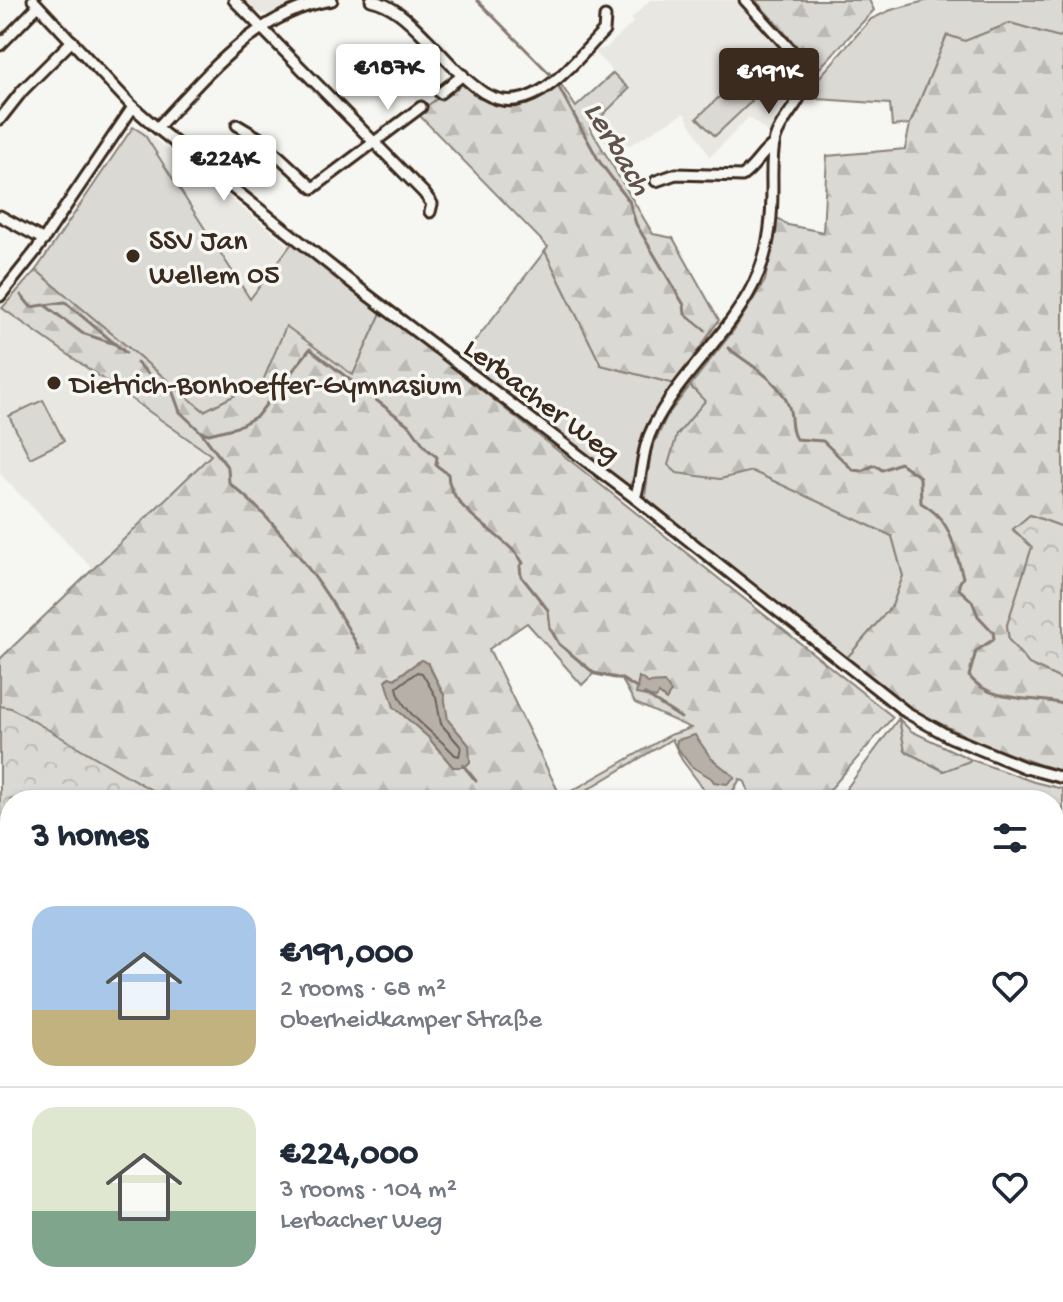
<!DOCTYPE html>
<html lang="en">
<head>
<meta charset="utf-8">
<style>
	:root { --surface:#fff; --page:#f2f2f3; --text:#1f2937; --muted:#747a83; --line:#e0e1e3; --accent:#3b2a1e }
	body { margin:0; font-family:"Gochi Hand",sans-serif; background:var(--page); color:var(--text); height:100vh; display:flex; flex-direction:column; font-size:30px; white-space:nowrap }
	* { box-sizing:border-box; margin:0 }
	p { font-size:26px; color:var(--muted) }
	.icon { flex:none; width:44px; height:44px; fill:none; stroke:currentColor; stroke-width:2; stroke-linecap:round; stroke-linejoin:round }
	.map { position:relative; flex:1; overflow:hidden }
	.panel { position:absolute; left:0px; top:790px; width:1064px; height:512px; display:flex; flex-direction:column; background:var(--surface); border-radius:32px 32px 0 0; box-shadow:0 2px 6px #0004 }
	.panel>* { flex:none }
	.price { position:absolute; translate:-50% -68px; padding:0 18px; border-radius:8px; background:#fff; color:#222; font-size:26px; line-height:52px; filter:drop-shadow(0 2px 4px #0008) }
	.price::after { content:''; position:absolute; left:50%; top:48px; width:24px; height:18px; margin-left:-12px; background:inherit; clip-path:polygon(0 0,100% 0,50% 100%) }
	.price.selected { background:var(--accent); color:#fff }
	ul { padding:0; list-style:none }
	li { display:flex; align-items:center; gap:24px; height:200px; padding:0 32px }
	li+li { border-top:2px solid var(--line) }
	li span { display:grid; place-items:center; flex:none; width:224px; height:160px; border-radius:24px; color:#555 }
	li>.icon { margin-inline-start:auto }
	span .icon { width:96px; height:96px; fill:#fffc; stroke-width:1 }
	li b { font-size:34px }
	h2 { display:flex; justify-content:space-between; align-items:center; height:96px; padding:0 32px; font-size:34px }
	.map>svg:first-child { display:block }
</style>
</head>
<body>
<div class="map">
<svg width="1063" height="1302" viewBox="0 0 1063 1302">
	<defs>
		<pattern id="forest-firs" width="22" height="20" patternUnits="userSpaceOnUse" patternTransform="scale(2)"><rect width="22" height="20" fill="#dad9d3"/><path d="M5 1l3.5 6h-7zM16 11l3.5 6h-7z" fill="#bcbab5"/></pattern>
		<pattern id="park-crowns" width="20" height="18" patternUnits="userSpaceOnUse" patternTransform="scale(2)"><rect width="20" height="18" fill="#dad9d3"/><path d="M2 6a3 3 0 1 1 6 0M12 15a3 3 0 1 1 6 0" fill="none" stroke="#bcbab5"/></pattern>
	</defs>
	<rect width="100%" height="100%" fill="#f6f6f2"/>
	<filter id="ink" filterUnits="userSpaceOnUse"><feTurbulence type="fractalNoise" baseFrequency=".0125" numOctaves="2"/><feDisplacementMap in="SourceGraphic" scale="16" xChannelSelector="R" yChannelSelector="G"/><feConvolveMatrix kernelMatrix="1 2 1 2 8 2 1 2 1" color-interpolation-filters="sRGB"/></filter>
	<g filter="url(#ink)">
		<!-- built -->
		<g fill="#e8e7e2">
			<polygon points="248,0 307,0 266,15 254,12 245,3"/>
			<polygon points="650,0 736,0 788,57 793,64 797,86 770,134 749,117 710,157 684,113 630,145 607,145 599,131 605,120 602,116 629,89 594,51 606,48 634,22 631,19"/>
			<polygon points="133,127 142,129 290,246 250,300 144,135"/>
			<polygon points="2,308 211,455 93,569 0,474 0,311"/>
		</g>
		<!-- green -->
		<g fill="#dad9d3" stroke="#8a8278" stroke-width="2">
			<polygon points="929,0 1063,0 1063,35 1059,37 1010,23 965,41 947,35 910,124 892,126 890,104 818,99 816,81 871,19 891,10"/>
			<polygon points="734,83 752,101 715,136 697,118"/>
			<polygon points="133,127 144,134 250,299 293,242 382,311 353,375 263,381 204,411 36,270"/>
			<path d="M545,251L601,365L675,384C659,405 644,425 638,451C635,463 637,478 628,487L461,359Z"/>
			<polygon points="690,386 706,401 677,435 720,479 752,471 892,536 903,576 892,606 846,659 645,497 651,451 667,416"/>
			<polygon points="43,400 64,441 30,458 9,416"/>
			<polygon points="899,718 905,751 943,771 972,760 1034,782 1063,789 1063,964 1054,962 1054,800 838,800"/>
		</g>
		<!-- forest -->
		<g fill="url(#forest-firs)" stroke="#8a8278" stroke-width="2" fill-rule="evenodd">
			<polygon points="755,0 869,0 874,10 814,74 806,56"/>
			<polygon points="1010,23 1059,37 1063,35 1063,527 1030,515 1013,530 1032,547 1007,625 1009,640 1029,664 1063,680 1063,773 985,745 908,708 846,659 892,606 903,576 892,536 752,471 720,479 677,473 668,465 677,435 705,401 690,386 734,330 765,281 777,218 788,225 823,232 827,156 905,149 910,124 947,35 965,41"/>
			<polygon points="613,73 629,89 590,128 653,234 673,238 719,320 675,384 601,365 545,251 548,247 417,113 462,81 488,100 527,105 560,83 576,107"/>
			<path d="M36,270L204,411L263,381L286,326L353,375L382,311L893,717L821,800H752L745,782L740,779L730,797L734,800H712L682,760L672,739L577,796L579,800H488L483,797L471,800H10L0,853V659L211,455L2,308ZM527,623L582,685L593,674L622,680L635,703L691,728L670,735L561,797L489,649ZM421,660L428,663L444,695L447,720L469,745L453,767L428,737L394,707L389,677L394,679Z"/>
			<polygon points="899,719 911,731 972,760 944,771 905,751"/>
			<polygon points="1054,962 1063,964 1063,1302 0,1302 0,1039 10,1040 10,1292 1054,1292"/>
		</g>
		<!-- park -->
		<g fill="url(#park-crowns)" stroke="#8a8278" stroke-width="2">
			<polygon points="1030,515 1063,527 1063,680 1029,664 1009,640 1007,625 1032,547 1013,529"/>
			<polygon points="0,706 11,708 160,795 175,800 10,800 10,1292 277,1292 265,1302 50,1302 0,1298"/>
		</g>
		<!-- water -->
		<g fill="#b6b0a9" stroke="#857a71" stroke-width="2">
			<polygon points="421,660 428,664 444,695 448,720 469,745 470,762 465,767 453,767 428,737 394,707 386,681 389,677 395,679"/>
			<polygon points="639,677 648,683 664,682 671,692 666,700 659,694 656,698 636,694"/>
			<polygon points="695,735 711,758 735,777 727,784 714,782 711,778 691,766 676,746 677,740"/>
			<path d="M0,853L10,861V899L4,902C1,910 3,916 10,921L8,1042L0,1039Z"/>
		</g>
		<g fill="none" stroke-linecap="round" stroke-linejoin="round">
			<!-- shore -->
			<path stroke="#6c6056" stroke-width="2" d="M417,672L422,673L436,697L441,724L461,747L459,756L455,755C437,734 400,713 397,687Z"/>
			<!-- stream -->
			<g stroke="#857a71" stroke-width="3">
				<polyline points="477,0 553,77"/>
				<polyline points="557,84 599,161 629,201 636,224 684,305 685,314 705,330"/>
				<polyline points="21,295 31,307 65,302 126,353"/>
				<polyline points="46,306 82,333 115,344"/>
				<path d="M728,348C750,365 780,380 789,407C793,419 789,429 796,439L823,441L853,470L861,471L875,465L882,470L900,463L920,477L921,503C952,520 953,545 963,577L959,584V589L972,601L978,616L993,632L994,639L976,651L969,676C991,704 1033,696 1063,704"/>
				<path d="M137,363L157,382L172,390L180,412L201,432L209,434L237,427L257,416L310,349L411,427L426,448L437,457L436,465L448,474C448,511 507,535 523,563L520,566L521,576L548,610L550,628L559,644L594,673L622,679L638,689"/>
				<path d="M201,432L228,468L229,483C279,521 329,593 359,648"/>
				<polyline points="644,694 681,718"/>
				<polyline points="463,765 476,781"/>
				<polyline points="476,792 481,800"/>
				<polyline points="1054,1285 1063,1293"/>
			</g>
			<!-- minor casing -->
			<g stroke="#3b2a1e" stroke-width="15">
				<g id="minor">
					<polyline points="33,0 133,107 157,128 365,293 635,498 906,712 950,737 1026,768 1063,778"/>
					<polyline points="234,0 424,193 432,204 430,212"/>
					<path d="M371,0C394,5 410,22 426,38C444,56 462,79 484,93C532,122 574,61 604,31L605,17"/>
					<polyline points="0,45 38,6"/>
					<polyline points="440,93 463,75"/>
					<polyline points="0,119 22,91 72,41"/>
					<polyline points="237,125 259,138 313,188 421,107"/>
					<path d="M157,128C206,76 257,11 332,0"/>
					<path d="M656,181L676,174L742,176C755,167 761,153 774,144"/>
					<polyline points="0,216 44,240"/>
					<polyline points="0,296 35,252 133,107"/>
					<path d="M635,498C643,475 641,450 653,427C681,371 735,331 759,272C770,244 772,217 772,188C772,172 771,154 775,139C785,108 819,94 797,57L745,0"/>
				</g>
			</g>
			<!-- minor -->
			<use href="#minor" stroke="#f6f6f2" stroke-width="9"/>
		</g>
	</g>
	<!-- markers -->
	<g fill="#3b2a1e" stroke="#f6f6f2" stroke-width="3">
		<circle cx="133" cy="256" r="8"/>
		<circle cx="54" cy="383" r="8"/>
	</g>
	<g text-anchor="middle" stroke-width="7" stroke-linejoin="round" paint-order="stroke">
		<!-- poi labels -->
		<g font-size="30" fill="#3b2a1e" stroke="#f6f6f2" text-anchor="start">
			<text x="149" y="249">SSV Jan<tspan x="149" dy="34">Wellem 05</tspan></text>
			<text x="70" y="393">Dietrich-Bonhoeffer-Gymnasium</text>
		</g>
		<!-- street labels -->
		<g font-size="30" fill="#3b2a1e" stroke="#f6f6f2">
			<text transform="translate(543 399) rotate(37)" y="10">Lerbacher Weg</text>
		</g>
		<!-- water labels -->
		<g font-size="32" font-style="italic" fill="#605248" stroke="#f6f6f2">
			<text transform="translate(620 147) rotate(59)" y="11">Lerbach</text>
		</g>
	</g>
</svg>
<b class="price" style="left:388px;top:112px">€187K</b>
<b class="price selected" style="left:769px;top:116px">€191K</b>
<b class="price" style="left:224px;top:203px">€224K</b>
<section class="panel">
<h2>3 homes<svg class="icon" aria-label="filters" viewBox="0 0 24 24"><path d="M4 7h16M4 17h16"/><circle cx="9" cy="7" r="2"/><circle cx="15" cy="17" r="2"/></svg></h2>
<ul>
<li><span style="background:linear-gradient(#a9c7e8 65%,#c2b280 0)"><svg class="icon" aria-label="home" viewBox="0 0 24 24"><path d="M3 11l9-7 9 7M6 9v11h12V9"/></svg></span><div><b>€191,000</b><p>2 rooms · 68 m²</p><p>Oberheidkamper Straße</p></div><svg class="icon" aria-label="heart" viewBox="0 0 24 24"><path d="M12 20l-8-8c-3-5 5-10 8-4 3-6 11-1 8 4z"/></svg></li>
<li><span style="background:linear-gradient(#dfe7d0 65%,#7fa58c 0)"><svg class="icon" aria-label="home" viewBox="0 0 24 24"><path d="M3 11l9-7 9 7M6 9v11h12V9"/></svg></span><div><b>€224,000</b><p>3 rooms · 104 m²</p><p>Lerbacher Weg</p></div><svg class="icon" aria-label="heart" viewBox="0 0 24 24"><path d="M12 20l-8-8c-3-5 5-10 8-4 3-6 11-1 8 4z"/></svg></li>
</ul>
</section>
</div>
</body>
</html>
